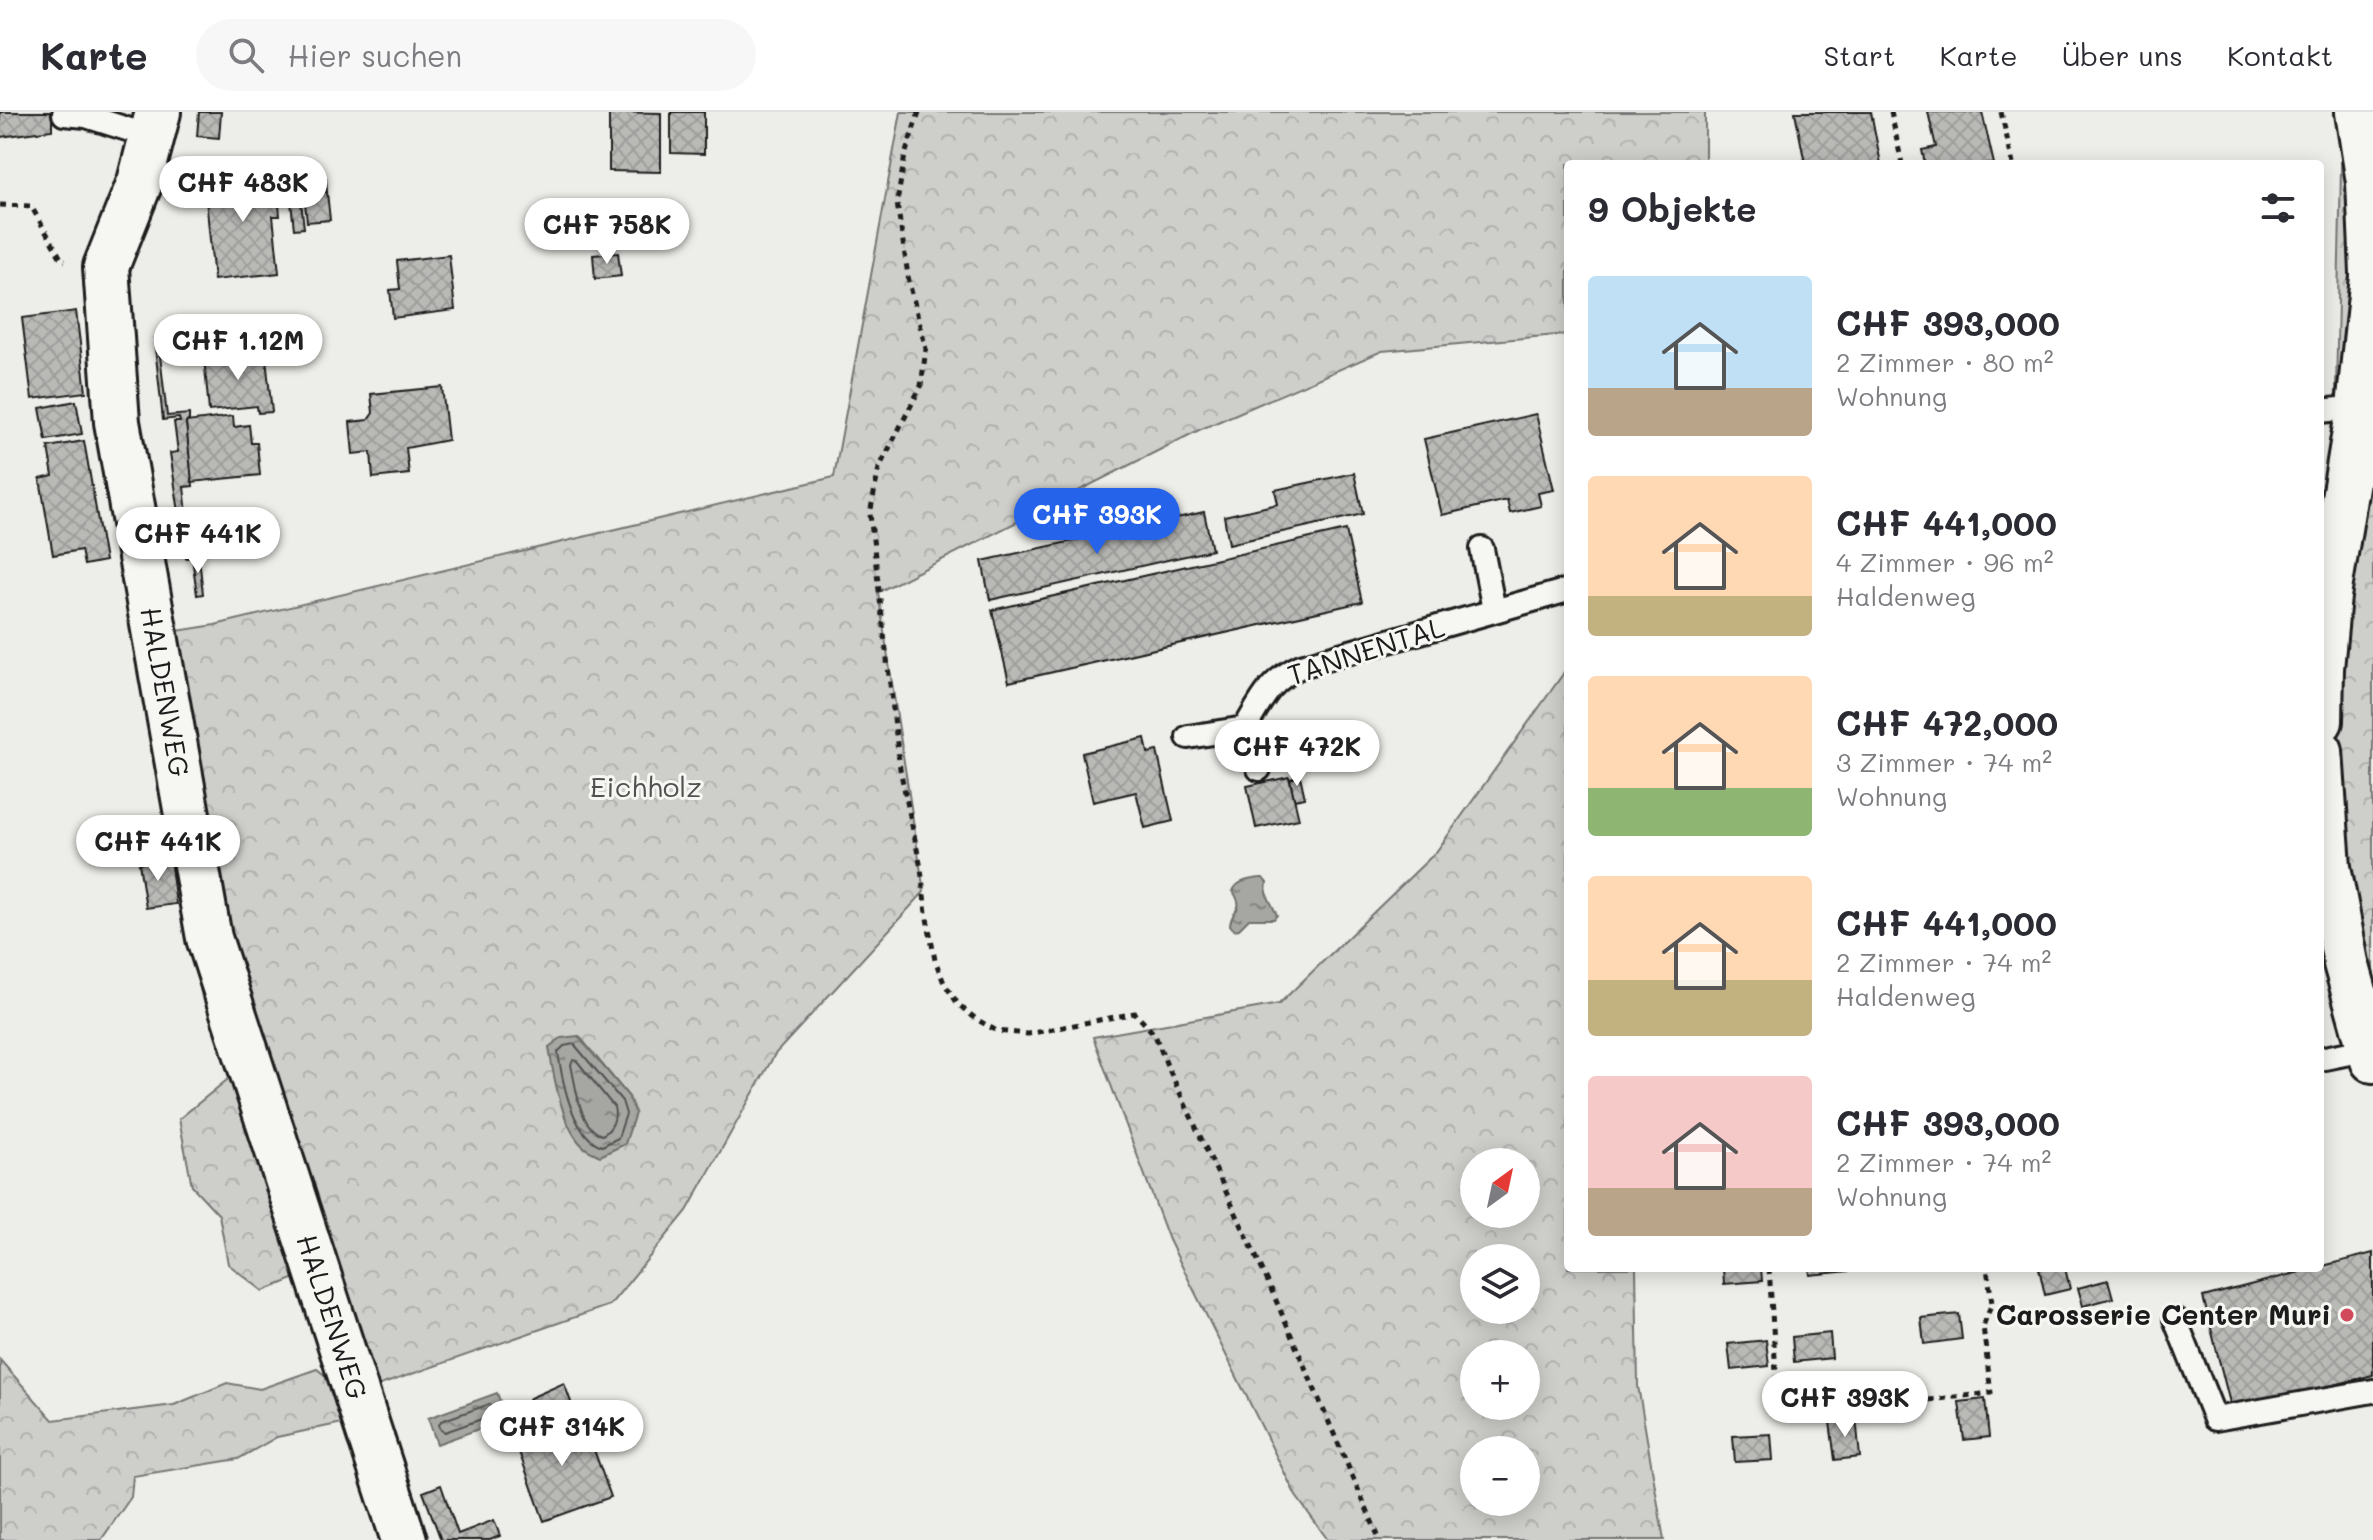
<!DOCTYPE html>
<html lang="de">
<head>
<meta charset="utf-8">
<style>
	:root { --surface:#fff; --page:#f7f7f7; --text:#2b2b33; --muted:#7c7c81; --line:#e1e1e2; --accent:#2563eb }
	body { margin:0; font-family:Mali,sans-serif; background:var(--page); color:var(--text); height:100vh; display:flex; flex-direction:column; font-size:30px; white-space:nowrap }
	* { box-sizing:border-box; margin:0 }
	p { font-size:26px; color:var(--muted) }
	.icon { flex:none; width:44px; height:44px; fill:none; stroke:currentColor; stroke-width:2; stroke-linecap:round; stroke-linejoin:round }
	.map { position:relative; flex:1; overflow:hidden }
	.sheet { position:absolute; left:1564px; top:48px; width:760px; height:1112px; display:flex; flex-direction:column; background:var(--surface); border-radius:8px; box-shadow:0 4px 20px #0003 }
	.sheet>* { flex:none }
	.needle { width:52px; rotate:33deg }
	.buttons { position:absolute; left:1460px; top:1036px; display:grid; gap:16px }
	.buttons a { display:grid; place-items:center; width:80px; height:80px; border-radius:50%; background:var(--surface); box-shadow:0 4px 20px #0003; font-size:40px }
	.price { position:absolute; translate:-50% -68px; padding:0 18px; border-radius:28px; background:#fff; color:#222; font-size:26px; line-height:52px; filter:drop-shadow(0 2px 4px #0008) }
	.price::after { content:''; position:absolute; left:50%; top:48px; width:24px; height:18px; margin-left:-12px; background:inherit; clip-path:polygon(0 0,100% 0,50% 100%) }
	.price.selected { background:var(--accent); color:#fff }
	ul { padding:0; list-style:none }
	li { display:flex; align-items:center; gap:24px; height:200px; padding:0 24px }
	li span { display:grid; place-items:center; flex:none; width:224px; height:160px; border-radius:8px; color:#555 }
	li>.icon { margin-inline-start:auto }
	span .icon { width:96px; height:96px; fill:#fffc; stroke-width:1 }
	li b { font-size:34px }
	h2 { display:flex; justify-content:space-between; align-items:center; height:96px; padding:0 24px; font-size:34px }
	header { display:flex; align-items:center; gap:48px; box-sizing:border-box; height:112px; padding:0 40px; background:var(--surface); border-bottom:2px solid var(--line) }
	header strong { font-size:38px }
	nav { display:flex; gap:44px; margin-inline-start:auto; font-size:28px }
	.search { width:560px; height:72px; background:var(--page); display:flex; align-items:center; gap:20px; box-sizing:border-box; padding:0 28px; border-radius:44px; color:var(--muted); font-size:30px }
	.map>svg:first-child { display:block }
</style>
</head>
<body>
<header>
<strong>Karte</strong>
<div class="search"><svg class="icon" aria-label="search" viewBox="0 0 24 24"><circle cx="10" cy="10" r="6"/><path d="M15 15l6 6"/></svg>Hier suchen</div>
<nav><a>Start</a><a>Karte</a><a>Über uns</a><a>Kontakt</a></nav>
</header>
<div class="map">
<svg width="2373" height="1428" viewBox="0 0 2373 1428">
	<defs>
		<pattern id="forest-crowns" width="20" height="18" patternUnits="userSpaceOnUse" patternTransform="scale(2)"><rect width="20" height="18" fill="#cececb"/><path d="M2 6a3 3 0 1 1 6 0M12 15a3 3 0 1 1 6 0" fill="none" stroke="#b0b0ae"/></pattern>
		<pattern id="water-ripples" width="26" height="14" patternUnits="userSpaceOnUse" patternTransform="scale(2)"><rect width="26" height="14" fill="#a6a6a3"/><path d="M2 4q2-2 4 0t4 0M15 11q2-2 4 0t4 0" fill="none" stroke="#868684"/></pattern>
		<pattern id="building-cross-hatch" width="8" height="8" patternUnits="userSpaceOnUse" patternTransform="scale(2)"><rect width="8" height="8" fill="#b9b9b6"/><path d="M0 0l8 8M0 8l8-8" fill="none" stroke="#9e9e9c"/></pattern>
	</defs>
	<rect width="100%" height="100%" fill="#edede9"/>
	<filter id="ink" filterUnits="userSpaceOnUse"><feTurbulence type="fractalNoise" baseFrequency=".0125" numOctaves="2"/><feDisplacementMap in="SourceGraphic" scale="16" xChannelSelector="R" yChannelSelector="G"/><feConvolveMatrix kernelMatrix="1 2 1 2 8 2 1 2 1" color-interpolation-filters="sRGB"/></filter>
	<g filter="url(#ink)">
		<!-- forest -->
		<g fill="url(#forest-crowns)" stroke="#757574" stroke-width="2" fill-rule="evenodd">
			<path d="M901,0H1705V52H1568V222L1382,239L1199,318L878,480L924,780L775,942L687,1099L610,1193L363,1279L313,1159L263,1179L228,1152L219,1103L192,1074L179,1007L233,963L235,905L202,886L180,773L164,521L215,513L834,365ZM579,924L629,985L583,1034L565,1006L552,952Z"/>
			<polygon points="2373,0 2373,895 2337,727 2335,320 2342,13"/>
			<path d="M1568,555V1156H1636L1638,1274L1664,1428H1328L1296,1384L1169,1128L1093,925L1279,892L1436,740ZM1474,1050H1526V1102H1474ZM1526,1146V1198H1474V1146ZM1474,1242H1526V1294H1474ZM1474,1338H1526V1390H1474Z"/>
			<polygon points="0,1248 53,1308 174,1293 227,1271 260,1277 317,1257 338,1274 347,1310 277,1325 238,1347 133,1364 131,1385 101,1428 0,1428"/>
		</g>
		<!-- water -->
		<g fill="url(#water-ripples)" stroke="#6f6f6d" stroke-width="2">
			<path d="M1263,766L1267,771L1266,781L1277,803L1274,807H1249L1239,817L1234,818L1230,813C1232,795 1246,800 1233,779C1237,768 1252,767 1263,766Z"/>
			<path d="M578,924L629,985L635,1001L625,1032L600,1044C595,1041 588,1039 584,1035C562,1017 553,962 549,935L561,926Z"/>
			<polygon points="497,1281 507,1307 437,1332 428,1306"/>
		</g>
		<g fill="none" stroke-linecap="round" stroke-linejoin="round">
			<!-- shore -->
			<g stroke="#535352" stroke-width="2">
				<path d="M574,932L622,989L626,1002L618,1026L602,1034C572,1024 562,968 558,940L564,934Z"/>
				<path d="M573,948L577,949L614,995C617,1006 612,1018 602,1023C579,1016 576,973 571,953Z"/>
				<polygon points="490,1292 495,1299 493,1303 445,1320 441,1318 439,1313 441,1309"/>
			</g>
		</g>
		<!-- building -->
		<g fill="url(#building-cross-hatch)" stroke="#1c1c1c" stroke-width="2">
			<polygon points="0,0 52,0 52,18 0,25"/>
			<polygon points="199,0 221,0 219,26 197,24"/>
			<polygon points="609,0 661,1 661,60 609,59"/>
			<polygon points="671,0 704,0 704,42 671,41"/>
			<polygon points="1795,0 1871,0 1881,52 1805,52"/>
			<polygon points="1928,0 1982,0 1994,52 1925,52 1922,38 1936,35"/>
			<polygon points="276,59 280,104 273,104 279,161 214,168 204,67"/>
			<polygon points="326,66 327,80 304,82 303,68"/>
			<polygon points="300,80 304,116 294,117 290,81"/>
			<polygon points="327,80 330,108 307,110 304,82"/>
			<polygon points="618,141 621,164 595,167 593,143"/>
			<polygon points="449,143 455,198 393,206 390,178 400,177 397,149"/>
			<polygon points="76,199 86,280 32,287 22,206"/>
			<polygon points="154,226 158,226 167,304 189,302 189,309 186,310 193,374 184,375 192,445 186,446 170,341 178,340 174,310 180,310 179,306 163,308"/>
			<polygon points="265,238 272,300 258,301 257,294 209,299 204,245"/>
			<polygon points="442,275 448,328 406,336 409,362 373,366 371,340 353,342 350,310 368,308 373,301 371,282"/>
			<polygon points="76,289 82,322 46,328 40,296"/>
			<polygon points="1536,302 1554,378 1538,381 1541,394 1510,401 1507,388 1442,403 1424,327"/>
			<polygon points="233,304 234,315 249,313 251,331 257,331 260,363 192,370 186,310"/>
			<polygon points="84,329 105,449 84,453 81,438 53,443 40,367 53,364 48,335"/>
			<polygon points="1354,361 1363,402 1229,432 1224,404 1278,392 1275,378"/>
			<polygon points="1204,400 1212,438 990,488 982,449"/>
			<polygon points="1346,418 1362,490 1009,570 992,498"/>
			<polygon points="192,445 199,445 203,482 197,483"/>
			<polygon points="1145,626 1148,641 1157,639 1173,709 1145,716 1136,680 1093,690 1082,641"/>
			<polygon points="1300,664 1305,686 1294,688 1290,667"/>
			<polygon points="1289,665 1299,707 1256,716 1247,674"/>
			<polygon points="170,747 176,792 146,796 139,751"/>
			<polygon points="2373,1141 2373,1263 2232,1299 2203,1185"/>
			<polygon points="1723,1156 1761,1156 1762,1169 1724,1172"/>
			<polygon points="1809,1156 1859,1156 1859,1158 1810,1163"/>
			<polygon points="2039,1156 2065,1156 2070,1177 2045,1183"/>
			<polygon points="2108,1168 2113,1186 2083,1194 2078,1176"/>
			<polygon points="1959,1202 1962,1227 1924,1232 1921,1206"/>
			<polygon points="1830,1221 1832,1246 1794,1250 1792,1225"/>
			<polygon points="1766,1228 1769,1254 1731,1258 1728,1232"/>
			<polygon points="564,1271 576,1304 533,1319 525,1298 530,1286"/>
			<polygon points="1985,1287 1989,1325 1964,1328 1959,1290"/>
			<polygon points="581,1302 611,1385 544,1409 514,1326"/>
			<polygon points="1856,1306 1860,1345 1835,1348 1830,1310"/>
			<polygon points="1771,1322 1773,1348 1735,1350 1733,1324"/>
			<polygon points="441,1373 458,1422 494,1408 500,1424 490,1428 441,1428 423,1380"/>
		</g>
		<g fill="none" stroke-linecap="round" stroke-linejoin="round">
			<!-- service casing -->
			<g stroke="#1c1c1c" stroke-width="28">
				<g id="service">
					<polyline points="64,2 86,4 152,25"/>
					<polyline points="2320,299 2359,295"/>
					<polyline points="1482,437 1494,498"/>
					<polyline points="1245,616 1259,657"/>
					<path d="M1188,625L1245,616C1262,587 1269,569 1301,554L1568,478"/>
					<polyline points="2320,947 2369,937"/>
					<polyline points="2175,1207 2215,1307 2373,1279"/>
				</g>
			</g>
			<!-- minor casing -->
			<g stroke="#1c1c1c" stroke-width="50">
				<g id="minor">
					<polyline points="158,0 140,70 106,155 117,310 209,826 404,1428"/>
					<polyline points="2358,0 2369,70 2373,161"/>
					<polyline points="2320,609 2321,556 2328,484 2359,295 2373,165"/>
					<polyline points="2320,639 2328,755 2346,851 2373,948"/>
				</g>
			</g>
			<!-- path -->
			<g stroke="#1c1c1c" stroke-width="5" stroke-dasharray="6 6" stroke-linecap="butt">
				<polyline points="919,0 905,43 897,91 909,170 926,237 921,274 879,356 870,402 900,657 921,756 926,801 935,848 944,871 958,892 976,907 997,919 1028,922 1135,901 1155,923 1166,951 1268,1170 1380,1428"/>
				<polyline points="1891,0 1902,52"/>
				<polyline points="2001,0 2013,52"/>
				<polyline points="0,93 31,94 62,148 65,149"/>
				<polyline points="1769,1156 1779,1305 1991,1281 1983,1214 1992,1191 1987,1156"/>
			</g>
			<!-- service -->
			<use href="#service" stroke="#f6f6f2" stroke-width="22"/>
			<!-- minor -->
			<use href="#minor" stroke="#f6f6f2" stroke-width="44"/>
		</g>
	</g>
	<!-- markers -->
	<circle fill="#d1495b" stroke="#f6f6f2" stroke-width="3" cx="2347" cy="1203" r="8"/>
	<g text-anchor="middle" stroke-width="6" stroke-linejoin="round" paint-order="stroke">
		<!-- street labels -->
		<g font-size="28" fill="#1c1c1c" stroke="#f6f6f2">
			<text transform="translate(1366 539) rotate(-18)" y="10">TANNENTAL</text>
			<text transform="translate(165 580) rotate(80)" y="10">HALDENWEG</text>
			<text transform="translate(332 1205) rotate(72)" y="10">HALDENWEG</text>
		</g>
		<!-- park labels -->
		<g font-size="28" fill="#515151" stroke="#f6f6f2">
			<text x="646" y="685">Eichholz</text>
		</g>
		<!-- poi labels -->
		<g font-size="28" font-weight="bold" fill="#1c1c1c" stroke="#f6f6f2" text-anchor="end">
			<text x="2331" y="1213">Carosserie Center Muri</text>
		</g>
	</g>
</svg>
<div class="buttons">
<a><svg class="needle" viewBox="-14 -14 28 28"><path d="M0-13l5 13h-10z" fill="#e53935"/><path d="M0 13l5-13h-10z" fill="#7c7c81"/></svg></a>
<a><svg class="icon" aria-label="layers" viewBox="0 0 24 24"><path d="M12 4l9 5-9 5-9-5zM3 14l9 5 9-5"/></svg></a>
<a>+</a>
<a>−</a>
</div>
<b class="price" style="left:243px;top:112px">CHF 483K</b>
<b class="price" style="left:607px;top:154px">CHF 758K</b>
<b class="price" style="left:238px;top:270px">CHF 1.12M</b>
<b class="price selected" style="left:1097px;top:444px">CHF 393K</b>
<b class="price" style="left:198px;top:463px">CHF 441K</b>
<b class="price" style="left:1297px;top:676px">CHF 472K</b>
<b class="price" style="left:158px;top:771px">CHF 441K</b>
<b class="price" style="left:1845px;top:1327px">CHF 393K</b>
<b class="price" style="left:562px;top:1356px">CHF 314K</b>
<section class="sheet">
<h2>9 Objekte<svg class="icon" aria-label="filters" viewBox="0 0 24 24"><path d="M4 7h16M4 17h16"/><circle cx="9" cy="7" r="2"/><circle cx="15" cy="17" r="2"/></svg></h2>
<ul>
<li><span style="background:linear-gradient(#bfe0f5 70%,#b9a48a 0)"><svg class="icon" aria-label="home" viewBox="0 0 24 24"><path d="M3 11l9-7 9 7M6 9v11h12V9"/></svg></span><div><b>CHF 393,000</b><p>2 Zimmer · 80 m²</p><p>Wohnung</p></div></li>
<li><span style="background:linear-gradient(#ffd9b3 75%,#c2b280 0)"><svg class="icon" aria-label="home" viewBox="0 0 24 24"><path d="M3 11l9-7 9 7M6 9v11h12V9"/></svg></span><div><b>CHF 441,000</b><p>4 Zimmer · 96 m²</p><p>Haldenweg</p></div></li>
<li><span style="background:linear-gradient(#ffd9b3 70%,#8fb573 0)"><svg class="icon" aria-label="home" viewBox="0 0 24 24"><path d="M3 11l9-7 9 7M6 9v11h12V9"/></svg></span><div><b>CHF 472,000</b><p>3 Zimmer · 74 m²</p><p>Wohnung</p></div></li>
<li><span style="background:linear-gradient(#ffd9b3 65%,#c2b280 0)"><svg class="icon" aria-label="home" viewBox="0 0 24 24"><path d="M3 11l9-7 9 7M6 9v11h12V9"/></svg></span><div><b>CHF 441,000</b><p>2 Zimmer · 74 m²</p><p>Haldenweg</p></div></li>
<li><span style="background:linear-gradient(#f6c9c9 70%,#b9a48a 0)"><svg class="icon" aria-label="home" viewBox="0 0 24 24"><path d="M3 11l9-7 9 7M6 9v11h12V9"/></svg></span><div><b>CHF 393,000</b><p>2 Zimmer · 74 m²</p><p>Wohnung</p></div></li>
</ul>
</section>
</div>
</body>
</html>
